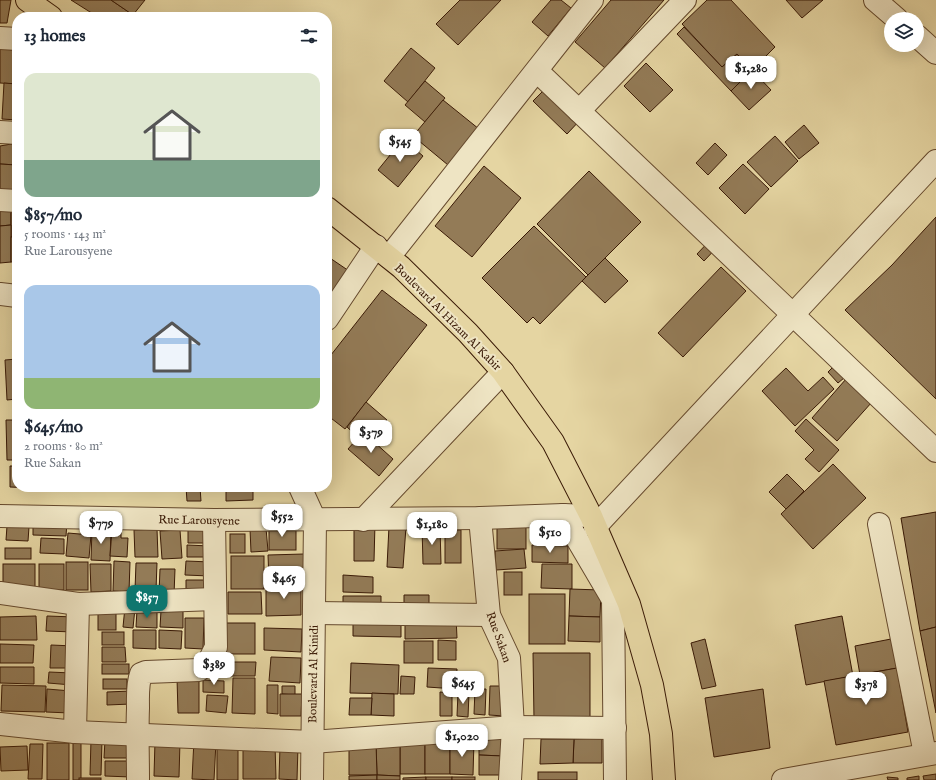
<!DOCTYPE html>
<html lang="en">
<head>
<meta charset="utf-8">
<style>
	:root { --surface:#fff; --page:#f2f2f3; --text:#1f2937; --muted:#747a83; --accent:#0f766e }
	body { margin:0; font-family:"IM FELL English",serif; background:var(--page); color:var(--text); height:100vh; display:flex; flex-direction:column; font-size:15px; white-space:nowrap }
	* { box-sizing:border-box; margin:0 }
	p { font-size:13px; color:var(--muted) }
	.icon { flex:none; width:22px; height:22px; fill:none; stroke:currentColor; stroke-width:2; stroke-linecap:round; stroke-linejoin:round }
	.map { position:relative; flex:1; overflow:hidden }
	.details { position:absolute; left:12px; top:12px; width:320px; height:480px; display:flex; flex-direction:column; background:var(--surface); border-radius:16px; box-shadow:0 4px 16px #0002 }
	.details>* { flex:none }
	.controls { position:absolute; left:884px; top:12px; display:grid; gap:8px }
	.controls a { display:grid; place-items:center; width:40px; height:40px; border-radius:50%; background:var(--surface); box-shadow:0 4px 16px #0002; font-size:20px }
	.price { position:absolute; translate:-50% -34px; padding:0 9px; border-radius:8px; background:#fff; color:#222; font-size:13px; line-height:26px; filter:drop-shadow(0 1px 2px #0008) }
	.price::after { content:''; position:absolute; left:50%; top:24px; width:12px; height:9px; margin-left:-6px; background:inherit; clip-path:polygon(0 0,100% 0,50% 100%) }
	.price.on { background:var(--accent); color:#fff }
	ul { padding:0; list-style:none }
	li { display:grid; align-content:center; gap:8px; height:212px; padding:0 12px }
	li span { display:grid; place-items:center; height:124px; border-radius:12px; color:#555 }
	li>.icon { margin-inline-start:auto }
	span .icon { width:72px; height:72px; fill:#fffc; stroke-width:1 }
	li b { font-size:17px }
	h2 { display:flex; justify-content:space-between; align-items:center; height:48px; padding:0 12px; font-size:17px }
	.map>svg:first-child { display:block }
</style>
</head>
<body>
<div class="map">
<svg width="936" height="780" viewBox="0 0 936 780">
	<rect width="100%" height="100%" fill="#e5d5a2"/>
	<filter id="stains"><feTurbulence type="fractalNoise" baseFrequency=".005" numOctaves="4"/><feColorMatrix values="0 0 0 0 .2 0 0 0 0 .09 0 0 0 0 .02 0 0 0 .5 -.17"/></filter>
	<radialGradient id="worn" r=".72"><stop offset=".6" stop-color="#630" stop-opacity="0"/><stop offset="1" stop-color="#630" stop-opacity=".3"/></radialGradient>
	<!-- building -->
	<g fill="#937b57" stroke="#3a1a06">
		<polygon points="0,0 11,0 7,23 0,23"/>
		<polygon points="71,0 111,0 136,17 98,17"/>
		<polygon points="111,0 145,0 133,15"/>
		<polygon points="460,0 501,0 458,45 436,24"/>
		<polygon points="551,0 561,0 571,8 548,36 532,22"/>
		<polygon points="611,0 664,0 605,68 575,42"/>
		<polygon points="707,0 731,0 775,47 752,70 737,54 722,67 682,24"/>
		<polygon points="786,0 823,0 802,18"/>
		<polygon points="684,27 722,67 737,54 752,70 731,91 677,34"/>
		<polygon points="411,48 435,68 408,102 384,81"/>
		<polygon points="0,49 17,50 17,84 0,83"/>
		<polygon points="646,63 673,90 650,112 624,86"/>
		<polygon points="752,70 771,90 749,110 731,91"/>
		<polygon points="425,81 445,98 425,122 405,105"/>
		<polygon points="4,83 17,84 17,120 2,119"/>
		<polygon points="548,86 582,118 567,134 533,101"/>
		<polygon points="443,100 479,129 448,165 413,136"/>
		<polygon points="804,125 819,143 799,159 785,142"/>
		<polygon points="775,136 798,161 771,187 747,162"/>
		<polygon points="403,139 423,156 398,187 378,170"/>
		<polygon points="17,143 17,165 0,164 0,146"/>
		<polygon points="715,143 727,155 708,175 696,163"/>
		<polygon points="0,164 17,165 17,191 0,190"/>
		<polygon points="743,164 769,189 745,214 719,188"/>
		<polygon points="484,166 521,198 472,257 435,226"/>
		<polygon points="589,171 641,222 588,275 537,224"/>
		<polygon points="11,208 11,225 0,226 0,209"/>
		<rect x="11" y="208" width="6" height="29"/>
		<polygon points="936,217 936,399 845,310 892,265"/>
		<polygon points="11,225 11,262 0,263 0,226"/>
		<polygon points="534,226 586,277 540,324 533,317 527,323 482,278"/>
		<polygon points="715,235 722,242 704,261 697,254"/>
		<rect x="11" y="237" width="6" height="25"/>
		<polygon points="327,256 352,273 327,303"/>
		<polygon points="605,258 628,281 605,303 582,281"/>
		<polygon points="721,267 746,291 683,357 658,333"/>
		<polygon points="382,290 427,325 345,429 327,415 327,360"/>
		<polygon points="17,359 17,399 7,400 5,360"/>
		<polygon points="833,367 844,378 838,383 828,372"/>
		<polygon points="786,368 808,391 823,377 834,389 795,426 762,391"/>
		<polygon points="846,379 872,402 837,441 812,418"/>
		<polygon points="366,402 387,420 371,439 363,432 358,437 347,427"/>
		<polygon points="806,419 839,450 819,472 805,459 814,450 795,431"/>
		<polygon points="6,420 17,420 17,460 7,460"/>
		<polygon points="363,432 393,459 379,476 348,449"/>
		<polygon points="833,464 866,498 813,549 781,514"/>
		<polygon points="10,466 17,466 17,487 33,488 10,487"/>
		<polygon points="787,474 804,491 786,509 769,492"/>
		<rect x="94" y="487" width="42" height="1"/>
		<polygon points="186,487 200,487 201,501 187,501"/>
		<polygon points="226,487 253,487 253,500 226,501"/>
		<polygon points="936,512 936,627 920,631 901,518"/>
		<polygon points="33,521 67,522 66,536 33,535"/>
		<polygon points="354,523 375,523 374,561 354,561"/>
		<polygon points="7,526 29,527 28,541 6,540"/>
		<polygon points="389,526 406,527 403,568 387,567"/>
		<rect x="269" y="527" width="27" height="23"/>
		<polygon points="422,527 440,527 441,564 423,564"/>
		<rect x="497" y="527" width="29" height="22"/>
		<polygon points="266,528 268,551 251,552 250,529"/>
		<polygon points="92,529 111,530 110,561 91,560"/>
		<polygon points="157,529 158,557 135,557 134,530"/>
		<polygon points="188,529 210,530 209,543 188,543"/>
		<polygon points="112,530 121,531 121,538 128,538 127,557 110,556"/>
		<polygon points="180,530 182,558 162,559 160,531"/>
		<rect x="445" y="530" width="16" height="33"/>
		<polygon points="68,533 91,535 89,558 66,556"/>
		<rect x="230" y="534" width="15" height="19"/>
		<polygon points="41,538 64,539 64,554 40,553"/>
		<polygon points="187,545 210,546 210,557 187,557"/>
		<polygon points="532,545 568,546 568,563 532,562"/>
		<rect x="5" y="548" width="26" height="11"/>
		<polygon points="524,549 526,568 496,570 495,551"/>
		<polygon points="304,554 304,579 269,580 268,555"/>
		<rect x="231" y="556" width="33" height="33"/>
		<polygon points="114,561 130,562 129,592 113,591"/>
		<polygon points="186,561 211,562 210,576 185,575"/>
		<rect x="66" y="562" width="22" height="28"/>
		<polygon points="136,563 157,563 156,590 135,590"/>
		<rect x="3" y="564" width="32" height="26"/>
		<rect x="39" y="564" width="25" height="26"/>
		<polygon points="90,564 111,564 111,591 91,592"/>
		<polygon points="542,564 572,564 572,589 541,588"/>
		<polygon points="160,569 175,569 174,595 159,594"/>
		<rect x="504" y="572" width="18" height="23"/>
		<polygon points="343,575 373,577 373,593 343,592"/>
		<polygon points="186,580 208,580 208,589 186,590"/>
		<polygon points="301,584 301,615 266,616 266,585"/>
		<polygon points="570,589 601,590 600,617 569,616"/>
		<polygon points="228,592 261,592 262,614 228,614"/>
		<rect x="529" y="594" width="36" height="50"/>
		<polygon points="404,595 429,595 429,610 404,611"/>
		<polygon points="343,596 381,596 381,611 343,612"/>
		<polygon points="125,607 135,608 133,628 123,627"/>
		<polygon points="137,610 157,610 157,628 136,627"/>
		<polygon points="161,611 183,611 183,628 160,627"/>
		<rect x="98" y="612" width="18" height="18"/>
		<polygon points="36,616 37,640 0,640 0,617"/>
		<polygon points="47,616 75,617 74,632 46,631"/>
		<polygon points="353,616 401,616 401,637 353,636"/>
		<polygon points="569,616 600,617 600,642 568,641"/>
		<polygon points="842,616 853,676 806,685 795,625"/>
		<polygon points="456,617 457,638 405,639 405,618"/>
		<polygon points="185,618 204,618 203,649 185,648"/>
		<rect x="226" y="623" width="29" height="31"/>
		<polygon points="936,627 936,713 920,631"/>
		<polygon points="264,628 302,629 301,652 264,650"/>
		<polygon points="133,630 156,630 156,649 133,648"/>
		<polygon points="159,630 182,631 181,649 159,648"/>
		<rect x="102" y="632" width="22" height="13"/>
		<polygon points="705,639 716,686 702,689 691,643"/>
		<polygon points="891,639 897,668 860,675 855,646"/>
		<polygon points="438,640 456,641 456,660 438,660"/>
		<rect x="404" y="641" width="29" height="22"/>
		<polygon points="0,644 34,645 33,663 0,663"/>
		<polygon points="51,645 74,646 73,668 50,668"/>
		<polygon points="102,647 125,647 126,662 102,662"/>
		<polygon points="533,653 590,653 590,720 534,720"/>
		<polygon points="271,657 301,658 300,683 269,681"/>
		<polygon points="223,662 256,662 255,676 223,676"/>
		<polygon points="351,663 399,665 398,694 350,693"/>
		<rect x="102" y="664" width="27" height="10"/>
		<polygon points="0,667 34,667 34,684 0,683"/>
		<polygon points="428,668 457,669 456,689 427,687"/>
		<polygon points="897,668 908,732 836,745 824,681"/>
		<polygon points="49,672 72,673 72,685 48,683"/>
		<polygon points="401,676 415,677 414,694 400,694"/>
		<polygon points="177,678 199,678 199,713 178,713"/>
		<polygon points="233,678 255,678 255,714 232,713"/>
		<rect x="103" y="679" width="24" height="10"/>
		<polygon points="203,680 224,681 224,693 203,692"/>
		<polygon points="2,685 46,686 45,712 1,711"/>
		<polygon points="267,685 278,685 278,714 267,713"/>
		<polygon points="282,686 295,686 295,695 282,694"/>
		<polygon points="490,686 505,686 504,716 489,715"/>
		<polygon points="47,689 71,691 70,713 46,712"/>
		<polygon points="475,689 486,689 485,715 474,714"/>
		<polygon points="763,689 770,748 714,757 705,698"/>
		<polygon points="131,691 131,704 107,705 107,692"/>
		<polygon points="440,692 452,693 452,716 440,716"/>
		<polygon points="372,693 394,694 394,716 371,715"/>
		<polygon points="458,693 469,693 468,717 457,716"/>
		<polygon points="280,694 302,694 301,716 280,716"/>
		<polygon points="207,695 228,696 226,713 206,711"/>
		<polygon points="350,698 372,698 371,715 349,715"/>
		<polygon points="479,736 504,737 503,756 479,755"/>
		<polygon points="602,738 602,763 573,763 574,739"/>
		<polygon points="541,739 574,739 573,763 540,764"/>
		<polygon points="91,740 102,740 101,775 90,775"/>
		<polygon points="105,740 130,740 130,758 104,758"/>
		<polygon points="194,740 216,742 214,780 192,779"/>
		<polygon points="155,741 180,741 179,777 154,776"/>
		<rect x="400" y="741" width="25" height="33"/>
		<polygon points="400,741 400,776 377,775 376,743"/>
		<rect x="425" y="741" width="25" height="33"/>
		<polygon points="450,741 474,741 473,775 450,774"/>
		<rect x="47" y="743" width="22" height="37"/>
		<rect x="73" y="743" width="8" height="37"/>
		<polygon points="349,743 376,743 377,775 349,775"/>
		<polygon points="30,744 43,744 42,779 28,779"/>
		<polygon points="243,744 275,744 276,779 243,779"/>
		<polygon points="27,746 28,770 1,771 0,747"/>
		<polygon points="280,746 298,746 297,780 279,779"/>
		<rect x="217" y="748" width="21" height="32"/>
		<polygon points="479,755 503,756 503,775 479,775"/>
		<polygon points="105,761 132,761 131,777 105,776"/>
		<rect x="538" y="772" width="39" height="8"/>
		<polygon points="936,774 936,780 924,780 923,776"/>
		<polygon points="377,775 377,780 349,780 349,776"/>
		<polygon points="377,775 400,776 400,780 377,780"/>
		<polygon points="919,776 919,780 907,780 907,778"/>
		<polygon points="426,777 426,780 403,780 403,778"/>
		<rect x="426" y="777" width="26" height="3"/>
		<rect x="452" y="777" width="23" height="3"/>
		<polygon points="887,777 898,778 898,780 888,780"/>
		<rect x="79" y="778" width="22" height="2"/>
	</g>
	<g fill="none" stroke-linecap="round" stroke-linejoin="round">
		<!-- minor casing -->
		<g stroke="#65492d" stroke-width="24">
			<g id="minor">
				<polyline points="875,0 897,19"/>
				<polyline points="917,36 936,53"/>
				<polyline points="0,38 17,39"/>
				<polyline points="537,71 936,451"/>
				<polyline points="579,111 685,0"/>
				<polyline points="0,132 17,133"/>
				<polyline points="0,200 17,201"/>
				<polyline points="389,257 592,0"/>
				<polyline points="0,294 17,296"/>
				<polyline points="327,319 376,246"/>
				<polyline points="300,487 315,520 312,780"/>
				<polyline points="563,515 613,600 615,780"/>
				<polyline points="0,516 214,520 480,518 563,515 591,516"/>
				<polyline points="480,518 489,615 509,658 513,727 510,780"/>
				<polyline points="363,520 503,372"/>
				<polyline points="879,524 925,754"/>
				<polyline points="595,527 936,161"/>
				<polyline points="0,593 78,604 215,599"/>
				<polyline points="314,613 489,615"/>
				<polyline points="0,724 75,732 312,742 513,727 615,728"/>
				<polyline points="75,732 78,604"/>
				<path d="M138,780C138,756 137,732 138,708C138,696 137,685 141,674L146,672L199,670L209,661L216,647L214,520"/>
				<polyline points="783,780 936,753"/>
			</g>
		</g>
		<!-- major casing -->
		<g stroke="#3a1a06" stroke-width="24">
			<g id="major">
				<polyline points="27,0 51,17"/>
				<polyline points="327,208 401,267 468,333 503,372 553,442 591,516 629,604 652,685 661,734 664,780"/>
			</g>
		</g>
		<!-- minor -->
		<use href="#minor" stroke="#eee4c3" stroke-width="22"/>
		<!-- major -->
		<use href="#major" stroke="#e5d5a2" stroke-width="22"/>
	</g>
	<g text-anchor="middle" stroke-width="4" stroke-linejoin="round" paint-order="stroke">
		<!-- street labels -->
		<g font-size="12" fill="#3a1a06" stroke="#eee4c3">
			<text transform="translate(448 317) rotate(45)" y="4">Boulevard Al Hizam Al Kabir</text>
			<text transform="translate(199 520) rotate(1)" y="4">Rue Larousyene</text>
			<text transform="translate(499 637) rotate(70)" y="4">Rue Sakan</text>
			<text transform="translate(313 674) rotate(-89)" y="4">Boulevard Al Kinidi</text>
		</g>
	</g>
	<rect width="100%" height="100%" filter="url(#stains)"/>
	<rect width="100%" height="100%" fill="url(#worn)"/>
</svg>
<div class="controls">
<a><svg class="icon" aria-label="layers" viewBox="0 0 24 24"><path d="M12 4l9 5-9 5-9-5zM3 14l9 5 9-5"/></svg></a>
</div>
<b class="price" style="left:751px;top:90px">$1,280</b>
<b class="price" style="left:400px;top:163px">$545</b>
<b class="price" style="left:371px;top:454px">$379</b>
<b class="price" style="left:282px;top:538px">$552</b>
<b class="price" style="left:101px;top:545px">$779</b>
<b class="price" style="left:432px;top:546px">$1,180</b>
<b class="price" style="left:550px;top:554px">$510</b>
<b class="price" style="left:284px;top:600px">$465</b>
<b class="price on" style="left:147px;top:619px">$857</b>
<b class="price" style="left:214px;top:686px">$389</b>
<b class="price" style="left:463px;top:705px">$645</b>
<b class="price" style="left:866px;top:706px">$378</b>
<b class="price" style="left:462px;top:758px">$1,020</b>
<section class="details">
<h2>13 homes<svg class="icon" aria-label="filters" viewBox="0 0 24 24"><path d="M4 7h16M4 17h16"/><circle cx="9" cy="7" r="2"/><circle cx="15" cy="17" r="2"/></svg></h2>
<ul>
<li><span style="background:linear-gradient(#dfe7d0 70%,#7fa58c 0)"><svg class="icon" aria-label="home" viewBox="0 0 24 24"><path d="M3 11l9-7 9 7M6 9v11h12V9"/></svg></span><div><b>$857/mo</b><p>5 rooms · 143 m²</p><p>Rue Larousyene</p></div></li>
<li><span style="background:linear-gradient(#a9c7e8 75%,#8fb573 0)"><svg class="icon" aria-label="home" viewBox="0 0 24 24"><path d="M3 11l9-7 9 7M6 9v11h12V9"/></svg></span><div><b>$645/mo</b><p>2 rooms · 80 m²</p><p>Rue Sakan</p></div></li>
</ul>
</section>
</div>
</body>
</html>
